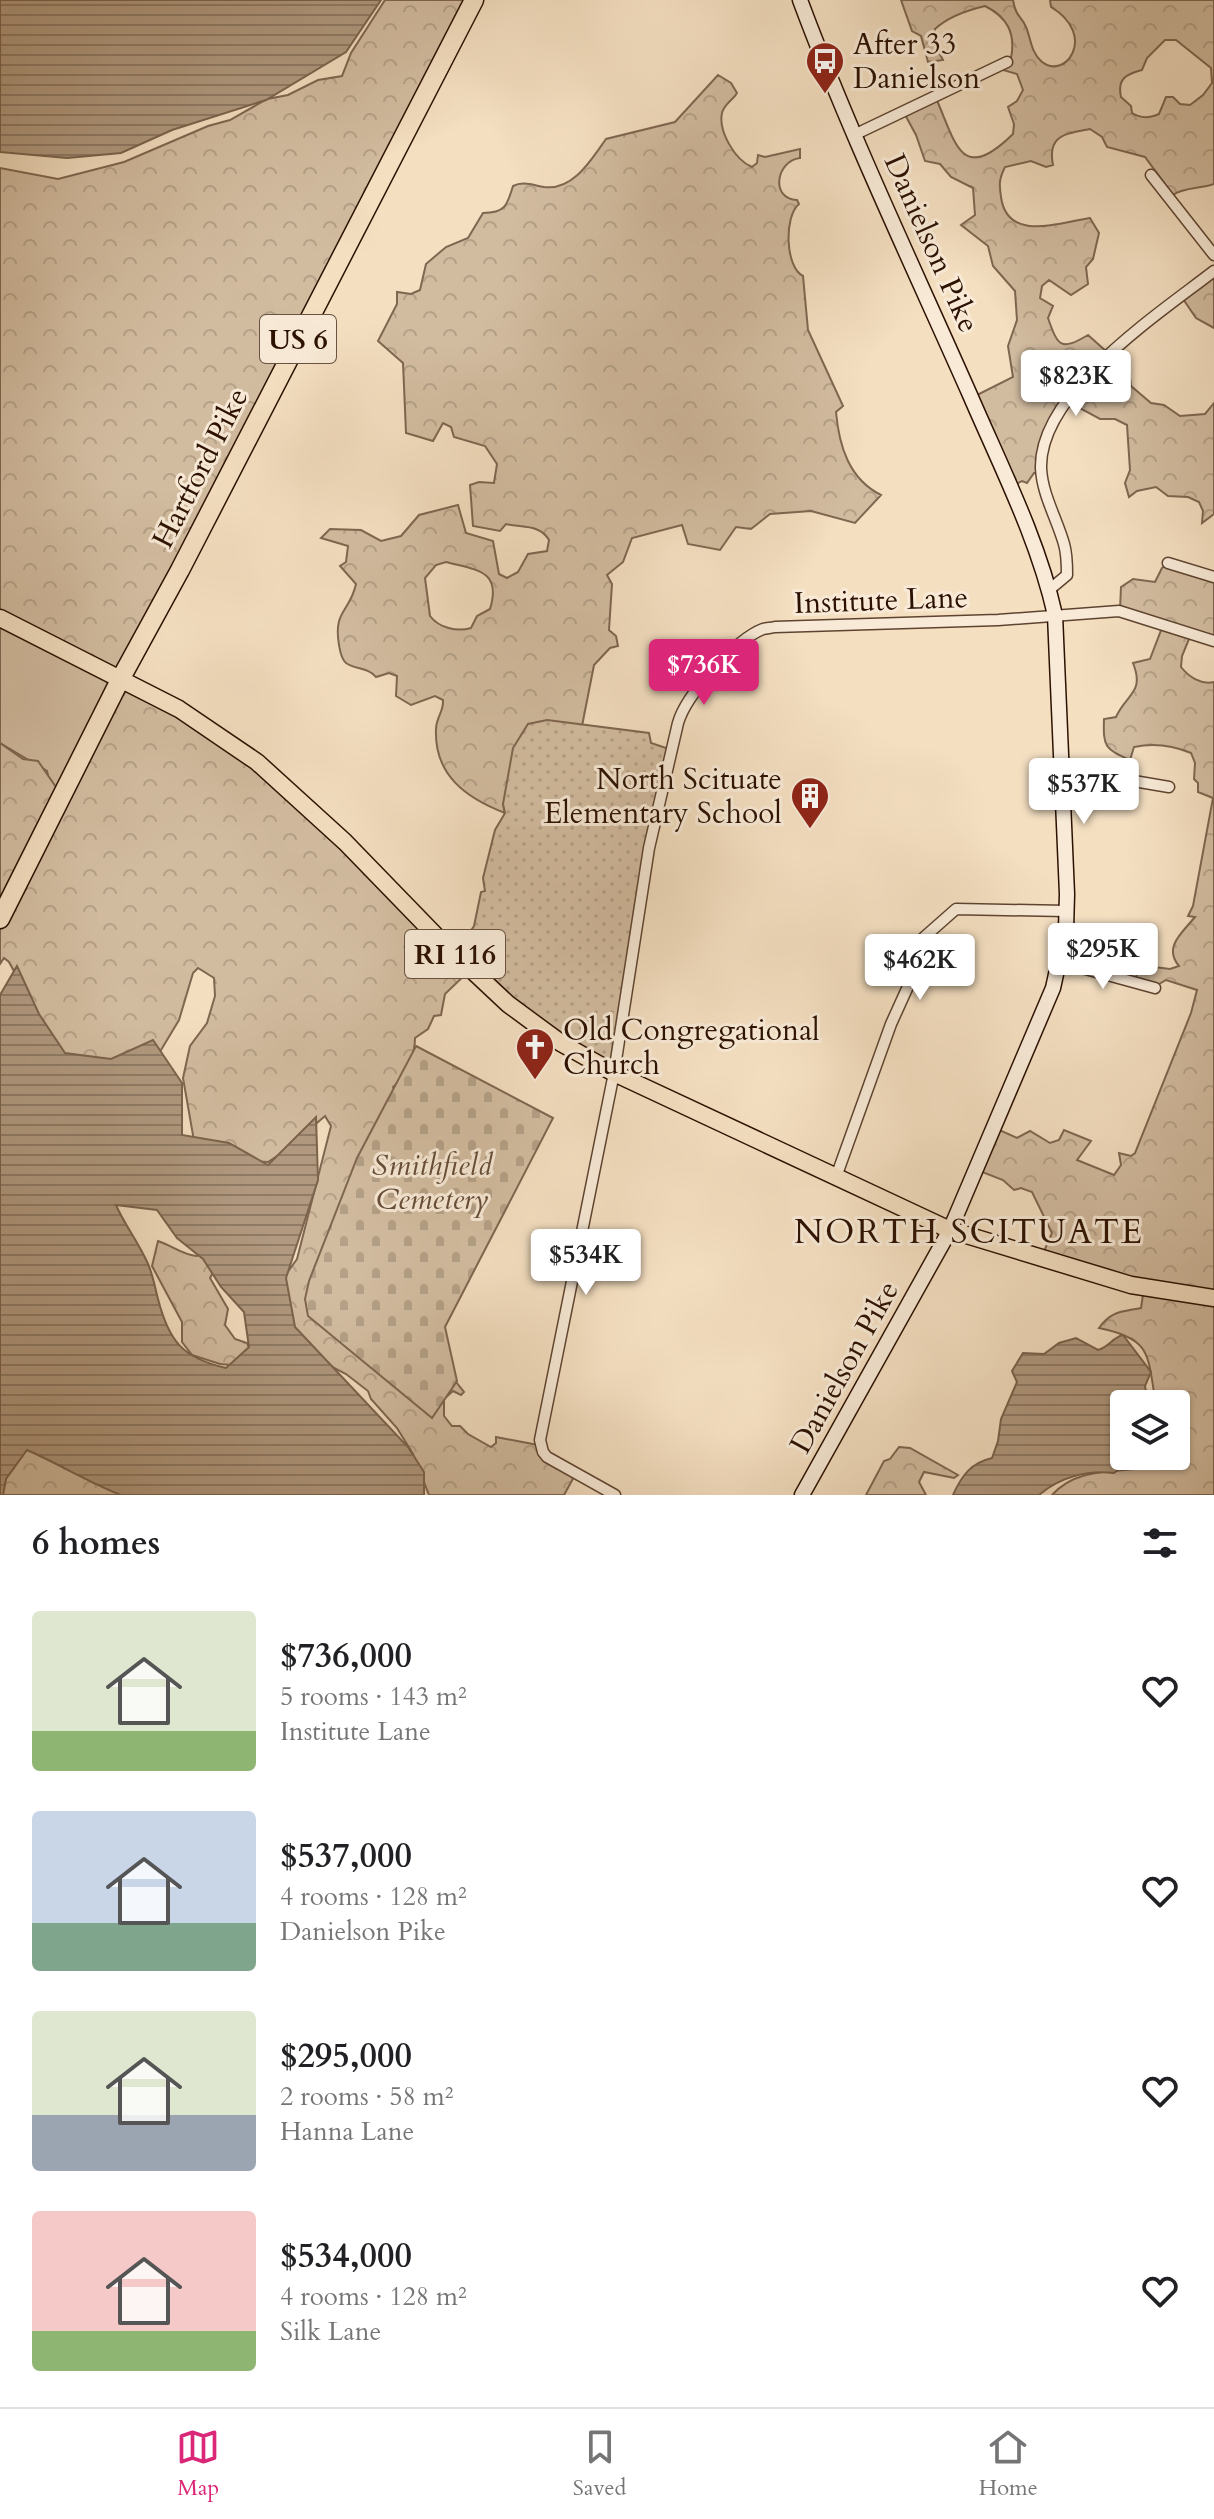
<!DOCTYPE html>
<html lang="en">
<head>
<meta charset="utf-8">
<style>
	:root { --surface:#fff; --page:#f6f6f6; --text:#202124; --muted:#757577; --line:#e0e0e0; --accent:#db2777 }
	body { margin:0; font-family:Cardo,serif; background:var(--page); color:var(--text); height:100vh; display:flex; flex-direction:column; font-size:30px; white-space:nowrap }
	* { box-sizing:border-box; margin:0 }
	p { font-size:26px; color:var(--muted) }
	.icon { flex:none; width:44px; height:44px; fill:none; stroke:currentColor; stroke-width:2; stroke-linecap:round; stroke-linejoin:round }
	.map { position:relative; height:1495px; overflow:hidden }
	.panel { display:flex; flex-direction:column; background:var(--surface); flex:1 }
	.panel>* { flex:none }
	.buttons { position:absolute; left:1110px; top:1390px; display:grid; gap:16px }
	.buttons a { display:grid; place-items:center; width:80px; height:80px; border-radius:8px; background:var(--surface); box-shadow:0 2px 6px #0004; font-size:40px }
	.price { position:absolute; translate:-50% -68px; padding:0 18px; border-radius:8px; background:#fff; color:#222; font-size:26px; line-height:52px; filter:drop-shadow(0 2px 4px #0008) }
	.price::after { content:''; position:absolute; left:50%; top:48px; width:24px; height:18px; margin-left:-12px; background:inherit; clip-path:polygon(0 0,100% 0,50% 100%) }
	.price.on { background:var(--accent); color:#fff }
	ul { padding:0; list-style:none }
	li { display:flex; align-items:center; gap:24px; height:200px; padding:0 32px }
	li span { display:grid; place-items:center; flex:none; width:224px; height:160px; border-radius:8px; color:#555 }
	li>.icon { margin-inline-start:auto }
	span .icon { width:96px; height:96px; fill:#fffc; stroke-width:1 }
	li b { font-size:34px }
	h2 { display:flex; justify-content:space-between; align-items:center; height:96px; padding:0 32px; font-size:34px }
	.tabs { display:flex; justify-content:space-around; align-items:center; height:112px; border-top:2px solid var(--line); background:var(--surface); font-size:22px; color:var(--muted) }
	.tabs a { display:grid; justify-items:center; gap:4px }
	.tabs .on { color:var(--accent) }
	.map>svg:first-child { display:block }
</style>
</head>
<body>
<div class="map">
<svg width="1214" height="1495" viewBox="0 0 1214 1495">
	<defs>
		<pattern id="forest-crowns" width="20" height="18" patternUnits="userSpaceOnUse" patternTransform="scale(2)"><rect width="20" height="18" fill="#d2bca0"/><path d="M2 6a3 3 0 1 1 6 0M12 15a3 3 0 1 1 6 0" fill="none" stroke="#b4a188"/></pattern>
		<pattern id="cemetery-stones" width="16" height="16" patternUnits="userSpaceOnUse" patternTransform="scale(2)"><rect width="16" height="16" fill="#d2bca0"/><path d="M2 7V4a2 2 0 0 1 4 0v3zM10 15v-3a2 2 0 0 1 4 0v3z" fill="#b4a188"/></pattern>
		<pattern id="park-dots" width="8" height="8" patternUnits="userSpaceOnUse" patternTransform="scale(2)"><rect width="8" height="8" fill="#d2bca0"/><path d="M2 2h.1M6 6h.1" fill="none" stroke="#b4a188" stroke-width="1.8" stroke-linecap="round"/></pattern>
		<pattern id="water-rules" width="6" height="5" patternUnits="userSpaceOnUse" patternTransform="scale(2)"><rect width="6" height="5" fill="#b0997f"/><path d="M0 2.5h6" fill="none" stroke="#8f7b66"/></pattern>
	</defs>
	<rect width="100%" height="100%" fill="#f4dfc1"/>
	<filter id="stains"><feTurbulence type="fractalNoise" baseFrequency=".0025" numOctaves="4"/><feColorMatrix values="0 0 0 0 .2 0 0 0 0 .09 0 0 0 0 .02 0 0 0 .5 -.17"/></filter>
	<radialGradient id="worn" r=".72"><stop offset=".6" stop-color="#630" stop-opacity="0"/><stop offset="1" stop-color="#630" stop-opacity=".3"/></radialGradient>
	<!-- grass -->
	<polygon fill="#d2bca0" stroke="#7f6650" stroke-width="2" points="0,618 123,681 71,781 56,788 49,780 47,771 0,743"/>
	<!-- forest -->
	<g fill="url(#forest-crowns)" stroke="#7f6650" stroke-width="2" fill-rule="evenodd">
		<path d="M385,0H476L124,679L219,735L470,970L445,994L441,1015L434,1016L428,1029L415,1038C415,1053 407,1078 393,1087L395,1092L309,1283L452,1377L464,1392L461,1395L453,1391L444,1399V1416L452,1426H460L468,1434L491,1447L496,1443V1437L538,1445L575,1475L564,1495H429L413,1454L397,1428L371,1399L368,1391L346,1374L313,1357L293,1325L284,1277L297,1259L331,1126L325,1116L286,1150L268,1162L192,1158L193,1135L183,1078L190,1046L207,1023L215,996L214,978L198,968L193,973L179,1020L158,1055L76,1085L9,962L4,958L0,964V743L23,759L38,761L56,787L70,782L122,681L0,618V168L58,179L124,162L208,126L230,120L267,99L288,95L318,80L342,76L351,53Z"/>
		<path d="M901,0H1013C1016,18 1022,16 1026,27C1031,39 1031,52 1041,61C1064,82 1099,36 1051,7L1050,0H1214V184C1201,189 1184,187 1173,195L1145,157L1107,147L1102,137L1090,129C1065,134 1047,135 1053,165L1046,167L1031,161L1005,167C999,179 999,184 1001,197C1007,242 1058,223 1090,218L1099,233L1093,259L1086,267L1088,284L1071,295L1049,280L1042,286L1040,298L1053,306L1048,318C1058,347 1061,351 1088,335L1107,352L1114,349L1129,370L1131,386L1151,403L1164,405L1180,416L1205,414L1214,403V514L1202,523L1203,511L1199,502L1188,497L1168,496L1156,487L1137,491L1129,497L1125,483L1130,470L1127,425L1115,419H1100L1067,401L1061,408L1040,473H1034L1027,483L1022,481L1014,485L975,396L1013,377L1008,346L1017,320L1015,291L993,266L988,246L961,225L975,215L973,188L951,177L940,164L925,161L916,135L903,111L935,96C956,142 960,186 1013,134L1014,124L1008,107L1017,101L1023,90L1017,74L996,68L1011,58C1016,33 1007,17 985,6C968,10 948,17 935,29V45L943,60L928,62L921,36L912,31ZM1165,40H1176L1211,68L1212,83L1203,95L1190,105L1180,104L1173,97H1166L1159,114C1149,118 1142,119 1132,113L1131,106L1121,97C1117,79 1126,74 1142,70L1147,58Z"/>
		<path d="M718,75L731,83L737,93C733,100 724,104 722,113C718,131 735,160 752,167L757,163L758,155L765,157L800,149V158C776,161 770,199 797,200L799,204C784,216 785,267 803,276L808,330L843,406L836,412C839,446 849,479 881,495L855,523L811,511L770,514L751,529L736,527L720,550L688,544L682,525L632,538L623,562L607,575L612,584L609,630L616,636L618,646L610,648L594,665L582,726L503,804L505,813C466,798 434,775 436,729C436,718 444,711 443,700L435,696L411,705L396,696L397,676L389,673L376,677C368,667 356,670 346,663C341,659 340,651 339,645C333,610 350,612 356,584L340,566L346,562L348,546L321,538L330,529L361,530L381,541L401,536L419,515L458,505L466,533L493,541L499,574L507,578L518,572L528,554L547,551L549,540C540,524 522,528 506,524L500,531L473,526L470,485L479,482L494,483L497,464L485,446L454,437L451,427L443,423L433,441L406,433L403,363L378,341L397,304V292L411,294L420,290L426,264L446,247L468,238L483,213C505,213 507,206 513,186C523,181 532,185 544,187C573,191 591,160 606,139L675,122ZM446,562C476,570 502,570 490,609L477,616L471,628C457,632 439,628 430,616L425,578L436,565Z"/>
		<polygon points="1214,270 1214,328 1196,318 1181,296"/>
		<path d="M1169,563L1214,576V641L1191,634L1182,656L1181,667C1189,677 1201,685 1214,682V1495H1052C1079,1465 1118,1474 1154,1466C1163,1464 1167,1457 1176,1456V1404H1156C1147,1355 1153,1339 1099,1328C1111,1311 1121,1312 1141,1308L1144,1288L1041,1258L1052,1233L1032,1192L1021,1188L1014,1190L1003,1180L977,1170L995,1128L1017,1138L1030,1131L1050,1143L1059,1140L1064,1130L1091,1141L1077,1160L1114,1175L1121,1165L1119,1153L1131,1156L1135,1153L1191,1013L1197,990L1166,980L1154,987L1135,981L1139,965L1170,969L1179,966C1163,947 1182,933 1195,917L1188,916L1193,906L1213,798L1198,792V783L1194,779L1195,763L1191,753C1174,746 1153,743 1134,747L1130,760C1105,749 1103,747 1104,719L1116,717C1126,694 1145,693 1133,663L1150,659L1163,625L1120,610L1121,587L1133,579L1155,582L1162,568Z"/>
		<path d="M158,1241C173,1246 182,1255 197,1256L203,1251L216,1267L210,1278L228,1309L225,1325L235,1339L247,1343L251,1353L243,1366L220,1364L192,1355L182,1342V1322L152,1266Z"/>
		<polygon points="8,1434 142,1495 0,1495"/>
		<polygon points="899,1447 910,1448 958,1475 954,1478 924,1472 919,1482 926,1495 866,1495 884,1461 890,1459"/>
	</g>
	<!-- cemetery -->
	<polygon fill="url(#cemetery-stones)" stroke="#7f6650" stroke-width="2" points="416,1046 553,1118 445,1327 457,1381 432,1418 308,1316 305,1299 309,1281 357,1158"/>
	<!-- park -->
	<polygon fill="url(#park-dots)" stroke="#7f6650" stroke-width="2" points="547,720 649,733 651,743 675,751 649,867 613,1071 558,1041 455,953 474,926 481,892 485,891 483,878 495,830 505,813 503,804 513,748 528,724"/>
	<!-- water -->
	<g fill="url(#water-rules)" stroke="#7b634c" stroke-width="2" fill-rule="evenodd">
		<polygon points="0,0 381,0 346,52 266,100 172,130 121,153 67,158 0,152"/>
		<path d="M17,966L39,1014L65,1053L111,1059L153,1040L182,1083V1135L229,1143L268,1165L316,1117L318,1180L286,1278L295,1327L408,1447L424,1472V1495H121C88,1482 59,1464 27,1450L6,1479L3,1495H0V995ZM116,1205L157,1210L177,1238L203,1259L221,1287L244,1312L249,1347L226,1368C183,1358 169,1342 158,1299C155,1288 153,1275 148,1264C139,1243 124,1224 116,1205Z"/>
		<path d="M1123,1335L1151,1372L1145,1386L1148,1404H1124V1456H1136L1114,1473C1087,1470 1060,1477 1039,1495H953C962,1475 971,1463 992,1458L998,1441L1001,1419L1017,1382L1012,1371L1023,1353L1044,1354L1059,1343L1076,1338L1098,1350C1109,1347 1113,1337 1123,1335Z"/>
	</g>
	<g fill="none" stroke-linecap="round" stroke-linejoin="round">
		<!-- street casing -->
		<g stroke="#5e4430" stroke-width="13">
			<g id="street">
				<polyline points="856,134 1007,62"/>
				<polyline points="1151,175 1214,255"/>
				<polyline points="1168,563 1214,577"/>
				<path d="M1049,590L1067,575C1067,565 1067,554 1064,544C1057,519 1042,494 1041,468C1039,392 1160,313 1214,271"/>
				<polyline points="1063,769 1169,787"/>
				<polyline points="1060,962 1155,988"/>
				<polyline points="836,1177 891,1024 910,982 922,939 956,909 1066,911"/>
				<path d="M615,1495L547,1457L543,1452L540,1440L614,1073L649,848L678,723C686,695 735,640 763,629C767,628 771,628 775,627L998,620L1119,611L1214,641"/>
			</g>
		</g>
		<!-- secondary casing -->
		<g stroke="#2c1100" stroke-width="17">
			<path id="secondary" d="M800,0C850,134 912,264 970,395C1001,467 1038,539 1055,615L1067,894L1066,929L1053,988L950,1230L802,1495"/>
		</g>
		<!-- primary casing -->
		<g stroke="#2c1100" stroke-width="19">
			<polyline id="primary" points="0,618 179,709 257,762 345,842 443,943 508,1004 561,1043 614,1073 950,1230 1131,1285 1214,1298"/>
		</g>
		<!-- highway casing -->
		<g stroke="#2c1100" stroke-width="21">
			<polyline id="highway" points="0,919 121,678 180,570 474,0"/>
		</g>
		<!-- street -->
		<use href="#street" stroke="#f8ead7" stroke-width="10"/>
		<!-- secondary -->
		<use href="#secondary" stroke="#f8ead7" stroke-width="14"/>
		<!-- primary -->
		<use href="#primary" stroke="#f4dfc1" stroke-width="16"/>
		<!-- highway -->
		<use href="#highway" stroke="#f4dfc1" stroke-width="18"/>
	</g>
	<!-- icons -->
	<defs>
		<g id="bus-pin" transform="scale(2)"><path d="M0 17L-7.5 6A9.5 9.5 0 1 1 7.5 6Z" fill="#8f2418" stroke="#f8ead7"/><path d="M-5-6H5V4H4V6H2V4H-2V6H-4V4H-5ZM-3.5-4V0h7V-4ZM-3.5 1.2v1.5H-2V1.2ZM2 1.2v1.5H3.5V1.2Z" fill="#fff"/></g>
		<g id="building-pin" transform="scale(2)"><path d="M0 17L-7.5 6A9.5 9.5 0 1 1 7.5 6Z" fill="#8f2418" stroke="#f8ead7"/><path d="M-4-6H4V6H1V3H-1V6H-4ZM-2.5-4.3h1.7v1.8h-1.7ZM.8-4.3h1.7v1.8H.8ZM-2.5-1h1.7V.8h-1.7ZM.8-1h1.7V.8H.8Z" fill="#fff"/></g>
		<g id="church-pin" transform="scale(2)"><path d="M0 17L-7.5 6A9.5 9.5 0 1 1 7.5 6Z" fill="#8f2418" stroke="#f8ead7"/><path d="M-1.2-6h2.4v3.5h3.3v2.4h-3.3V6h-2.4V-.1h-3.3v-2.4h3.3Z" fill="#fff"/></g>
	</defs>
	<g fill-rule="evenodd">
		<use href="#bus-pin" x="825" y="61"/>
		<use href="#building-pin" x="810" y="796"/>
		<use href="#church-pin" x="535" y="1047"/>
	</g>
	<g text-anchor="middle" stroke-width="6" stroke-linejoin="round" paint-order="stroke">
		<!-- shield labels -->
		<g fill="#f8ead7" stroke="#695240" stroke-width="2">
			<rect x="260" y="315" width="76" height="48" rx="6"/>
			<rect x="405" y="930" width="100" height="48" rx="6"/>
		</g>
		<g font-size="28" font-weight="bold" fill="#2c1100">
			<text x="298" y="349">US 6</text>
			<text x="455" y="964">RI 116</text>
		</g>
		<!-- poi labels -->
		<g font-size="30" fill="#2c1100" stroke="#f8ead7" text-anchor="start">
			<text x="853" y="54">After 33<tspan x="853" dy="34">Danielson</tspan></text>
			<text x="782" y="789" text-anchor="end">North Scituate<tspan x="782" dy="34">Elementary School</tspan></text>
			<text x="563" y="1040">Old Congregational<tspan x="563" dy="34">Church</tspan></text>
		</g>
		<!-- street labels -->
		<g font-size="30" fill="#2c1100" stroke="#f8ead7">
			<text transform="translate(932 243) rotate(66)" y="10">Danielson Pike</text>
			<text transform="translate(200 468) rotate(-63)" y="10">Hartford Pike</text>
			<text transform="translate(881 600) rotate(-2)" y="10">Institute Lane</text>
			<text transform="translate(844 1367) rotate(-61)" y="10">Danielson Pike</text>
		</g>
		<!-- park labels -->
		<g font-size="30" font-style="italic" fill="#664d38" stroke="#f8ead7">
			<text x="432" y="1175">Smithfield<tspan x="432" dy="34">Cemetery</tspan></text>
		</g>
		<!-- quarter labels -->
		<g font-size="34" letter-spacing="2" fill="#2c1100" stroke="#f8ead7">
			<text x="969" y="1243">NORTH SCITUATE</text>
		</g>
	</g>
	<rect width="100%" height="100%" filter="url(#stains)"/>
	<rect width="100%" height="100%" fill="url(#worn)"/>
</svg>
<div class="buttons">
<a><svg class="icon" aria-label="layers" viewBox="0 0 24 24"><path d="M12 4l9 5-9 5-9-5zM3 14l9 5 9-5"/></svg></a>
</div>
<b class="price" style="left:1076px;top:418px">$823K</b>
<b class="price on" style="left:704px;top:707px">$736K</b>
<b class="price" style="left:1084px;top:826px">$537K</b>
<b class="price" style="left:1103px;top:991px">$295K</b>
<b class="price" style="left:920px;top:1002px">$462K</b>
<b class="price" style="left:586px;top:1297px">$534K</b>
</div>
<section class="panel">
<h2>6 homes<svg class="icon" aria-label="filters" viewBox="0 0 24 24"><path d="M4 7h16M4 17h16"/><circle cx="9" cy="7" r="2"/><circle cx="15" cy="17" r="2"/></svg></h2>
<ul>
<li><span style="background:linear-gradient(#dfe7d0 75%,#8fb573 0)"><svg class="icon" aria-label="home" viewBox="0 0 24 24"><path d="M3 11l9-7 9 7M6 9v11h12V9"/></svg></span><div><b>$736,000</b><p>5 rooms · 143 m²</p><p>Institute Lane</p></div><svg class="icon" aria-label="heart" viewBox="0 0 24 24"><path d="M12 20l-8-8c-3-5 5-10 8-4 3-6 11-1 8 4z"/></svg></li>
<li><span style="background:linear-gradient(#c9d6e8 70%,#7fa58c 0)"><svg class="icon" aria-label="home" viewBox="0 0 24 24"><path d="M3 11l9-7 9 7M6 9v11h12V9"/></svg></span><div><b>$537,000</b><p>4 rooms · 128 m²</p><p>Danielson Pike</p></div><svg class="icon" aria-label="heart" viewBox="0 0 24 24"><path d="M12 20l-8-8c-3-5 5-10 8-4 3-6 11-1 8 4z"/></svg></li>
<li><span style="background:linear-gradient(#dfe7d0 65%,#9aa5b1 0)"><svg class="icon" aria-label="home" viewBox="0 0 24 24"><path d="M3 11l9-7 9 7M6 9v11h12V9"/></svg></span><div><b>$295,000</b><p>2 rooms · 58 m²</p><p>Hanna Lane</p></div><svg class="icon" aria-label="heart" viewBox="0 0 24 24"><path d="M12 20l-8-8c-3-5 5-10 8-4 3-6 11-1 8 4z"/></svg></li>
<li><span style="background:linear-gradient(#f6c9c9 75%,#8fb573 0)"><svg class="icon" aria-label="home" viewBox="0 0 24 24"><path d="M3 11l9-7 9 7M6 9v11h12V9"/></svg></span><div><b>$534,000</b><p>4 rooms · 128 m²</p><p>Silk Lane</p></div><svg class="icon" aria-label="heart" viewBox="0 0 24 24"><path d="M12 20l-8-8c-3-5 5-10 8-4 3-6 11-1 8 4z"/></svg></li>
</ul>
</section>
<nav class="tabs">
<a class="on"><svg class="icon" aria-label="map" viewBox="0 0 24 24"><path d="M3 6l6-2 6 2 6-2v14l-6 2-6-2-6 2zM9 4v14M15 6v14"/></svg>Map</a>
<a><svg class="icon" aria-label="saved" viewBox="0 0 24 24"><path d="M7 4h10v16l-5-4-5 4z"/></svg>Saved</a>
<a><svg class="icon" aria-label="home" viewBox="0 0 24 24"><path d="M3 11l9-7 9 7M6 9v11h12V9"/></svg>Home</a>
</nav>
</body>
</html>
